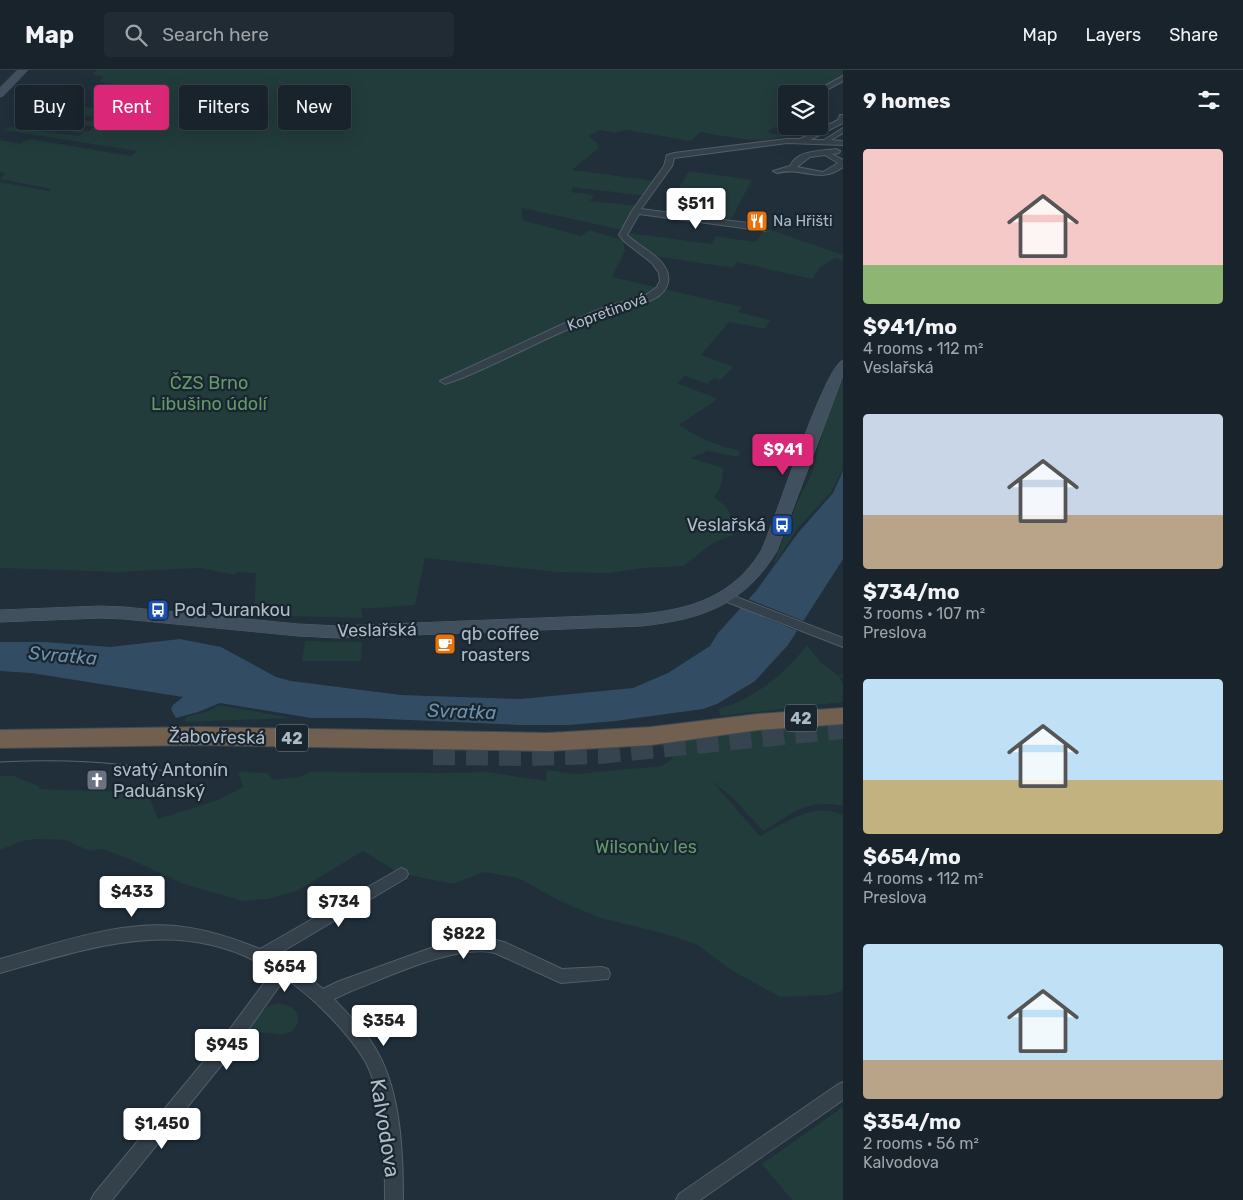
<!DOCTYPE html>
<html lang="en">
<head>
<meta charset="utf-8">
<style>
	:root { --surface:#18232c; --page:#212b34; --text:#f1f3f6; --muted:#9fa4a9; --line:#364048; --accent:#db2777 }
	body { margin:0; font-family:Rubik,sans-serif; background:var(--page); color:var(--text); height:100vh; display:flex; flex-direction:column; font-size:19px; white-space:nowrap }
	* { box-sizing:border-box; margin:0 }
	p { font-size:16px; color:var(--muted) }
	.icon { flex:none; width:28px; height:28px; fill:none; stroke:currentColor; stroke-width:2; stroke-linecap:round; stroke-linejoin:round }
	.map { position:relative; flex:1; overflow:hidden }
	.sheet { display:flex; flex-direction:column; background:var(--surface); width:400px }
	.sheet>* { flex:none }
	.guide { position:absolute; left:15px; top:15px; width:475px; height:45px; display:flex; gap:10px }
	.controls { position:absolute; left:778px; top:15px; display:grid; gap:10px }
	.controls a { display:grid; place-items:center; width:50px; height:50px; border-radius:5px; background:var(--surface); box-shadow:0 5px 20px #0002,0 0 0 1px var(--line); font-size:25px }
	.price { position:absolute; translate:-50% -42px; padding:0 11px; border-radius:5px; background:#fff; color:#222; font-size:16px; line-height:32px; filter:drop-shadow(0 1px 2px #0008) }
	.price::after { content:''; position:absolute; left:50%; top:30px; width:15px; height:11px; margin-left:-8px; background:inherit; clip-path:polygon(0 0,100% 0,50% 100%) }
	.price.current { background:var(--accent); color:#fff }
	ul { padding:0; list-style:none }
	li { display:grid; align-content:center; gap:10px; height:265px; padding:0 20px }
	li span { display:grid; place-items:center; height:155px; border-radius:5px; color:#555 }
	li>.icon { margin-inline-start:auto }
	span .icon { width:90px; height:90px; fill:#fffc; stroke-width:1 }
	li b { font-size:21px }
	h2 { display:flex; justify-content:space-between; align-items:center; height:60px; padding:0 20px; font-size:21px }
	.chip { padding:0 18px; border-radius:5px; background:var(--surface); box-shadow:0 5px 20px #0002,0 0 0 1px var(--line); font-size:18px; line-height:45px }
	.chip.current { background:var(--accent); color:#fff }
	header { display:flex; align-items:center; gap:30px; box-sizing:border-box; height:70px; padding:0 25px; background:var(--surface); border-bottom:1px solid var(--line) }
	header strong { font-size:24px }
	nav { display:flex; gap:28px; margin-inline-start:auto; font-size:18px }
	.search { width:350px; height:45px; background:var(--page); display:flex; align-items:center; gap:12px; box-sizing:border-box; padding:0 18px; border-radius:5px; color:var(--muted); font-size:19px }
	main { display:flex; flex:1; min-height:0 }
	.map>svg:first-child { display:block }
</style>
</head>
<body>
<header>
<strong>Map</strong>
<div class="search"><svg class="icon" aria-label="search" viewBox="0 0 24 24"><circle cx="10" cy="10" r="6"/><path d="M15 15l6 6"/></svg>Search here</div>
<nav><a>Map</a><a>Layers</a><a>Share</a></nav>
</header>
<main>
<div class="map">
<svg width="843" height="1130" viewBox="0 0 843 1130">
	<rect width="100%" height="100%" fill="#202f3a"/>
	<!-- green -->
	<g fill="#223b3b">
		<path d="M98,0H843V5L808,24H786V51L767,62L784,66C757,75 728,66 700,62L691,71L626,60L615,63L599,60L589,66L597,73L599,78L572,100L656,111L646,126L573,117L571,122L594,125L590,131L638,136L622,160L522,138V150L581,166L589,160L623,170L625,181L612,207L742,237L738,242L770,250L765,259L729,252L701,285L734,297L720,310L714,308L707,314L685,306L677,313L718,329L679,355C699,368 718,376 741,381L738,387L708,381L691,388L723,398C723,409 722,418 714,427C728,437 735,446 733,465L713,473L683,496L643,498L610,503L556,502L425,488L415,535C397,536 379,539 361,538L363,548L280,546L268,541L254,540L256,503L237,502L235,505L200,498L118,502L0,498V112L49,121L51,119L0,109L6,103L0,102V70L20,74L30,69L131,86L137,81L3,60L10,57L78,66L83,63L74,62L77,60L89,61L94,57L62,52L68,48L90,51L95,47L26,38L44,31L116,41L121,37L94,33L101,28L137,32L145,27L108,22L110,17L125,19L128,16L99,12L104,7L91,4Z"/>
		<polygon points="689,101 752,110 731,149 666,138"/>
		<polygon points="765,158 843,185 843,191 836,188 820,197 812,209 737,192 733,198 648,185 627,167 628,163 712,174 715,166 756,172"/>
		<polygon points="843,309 843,399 831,422 797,459 772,498 797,433 812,403 824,356"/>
		<polygon points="305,571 362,572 361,591 302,591"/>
		<path d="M807,575L821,593L839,606L843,603V608L839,607L843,613V632L721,646L718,639C755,628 784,605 807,575Z"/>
		<polygon points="219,635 292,648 185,652 186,647 208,641"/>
		<path d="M843,653V736C807,728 792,744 763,761L733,728L712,711L760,766C786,753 813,731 843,745V921L828,925L780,927L731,900L696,874L662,863L600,848L558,830L518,808L484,802L453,814L399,803L363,781L297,821L268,829L243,831L184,814L129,789L103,779L89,781L66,770L34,769L19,772L0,780V706H14L39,716V719L131,722L149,726L158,749L218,730L243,717L238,702L267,703L274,710L303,706L310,702L445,703L487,702L546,711L547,700L576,704L662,696L673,688L659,672L784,656Z"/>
		<path d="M277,933C290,935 299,938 298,953L291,962L283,965L249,961L248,958C256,948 263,936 277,933Z"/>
		<polygon points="843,1037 843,1130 792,1130 762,1094"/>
	</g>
	<!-- water -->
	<polygon fill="#324d63" points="843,401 843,489 788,575 755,611 717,634 703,639 615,651 570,655 519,655 365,648 311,648 220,633 198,642 176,648 171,639 173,635 183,627 31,603 0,601 0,572 45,572 110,577 180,569 221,577 276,607 291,611 401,625 521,629 633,618 668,603 710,576 718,563 756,521 798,463 833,423"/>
	<!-- pier -->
	<polygon fill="#202f3a" points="745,529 748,529 806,552 800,562 740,538 739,536"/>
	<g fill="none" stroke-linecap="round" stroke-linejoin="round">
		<!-- highway-tunnel -->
		<polyline stroke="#35444f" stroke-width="22" stroke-dasharray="22 11" stroke-linecap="butt" points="433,684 528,685 599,683 843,658"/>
		<!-- street casing -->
		<g stroke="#515e68" stroke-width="2">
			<g id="street">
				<polygon points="843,6 843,11 819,24 810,24"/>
				<path d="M840,45H843V53L810,70H824L843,58V63L831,70L843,71V75L787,73L674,88L672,96L641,139L755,154L765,157V161L639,144L627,165C640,178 672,190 668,212C664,234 629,235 613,241C561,259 513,287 462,308L445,314L440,311L563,254L606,237L646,225L657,217L660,211L659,203L652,193L625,172L619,165L632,141L664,96L667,85L674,83L787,69H800L838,50Z"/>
				<path d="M836,79L840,81L839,83L832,84L843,90V97C819,115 803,96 777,103L773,101L790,96C797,80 822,81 836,79ZM825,85L838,93L823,102L797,97L810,87Z"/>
				<polygon points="726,523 843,568 843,577 722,530 720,527"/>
				<path d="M401,798L406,800L408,804L406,808L275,886L290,893L323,919L337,912L450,871L483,867L504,872L562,899L602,897L608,899L610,904L608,909L561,913L495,883C457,873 386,908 349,922L334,929C349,945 367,963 378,983C401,1025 403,1083 403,1130H385C385,1092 384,1024 365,991C348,962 313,927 285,908L236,977L112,1130H91L94,1124L224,967L273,901C183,844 93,877 0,903V889C56,874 116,851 176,856C205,859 233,868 260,879Z"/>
				<polygon points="843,1012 843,1030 700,1130 676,1130 679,1124 837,1015"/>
			</g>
		</g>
		<!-- secondary casing -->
		<g stroke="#515e68" stroke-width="1">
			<g id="secondary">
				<polygon points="18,0 28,0 3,26 0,27 0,18"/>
				<path d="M843,290V306L777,481C744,535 703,549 642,556L338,568L298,566L124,549L100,548L0,552V540L100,536L124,537L298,554L338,556L642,544C692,539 733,526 761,481C774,454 825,294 843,290Z"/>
			</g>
		</g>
		<!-- highway casing -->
		<g stroke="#3e4b55" stroke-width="2">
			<polygon id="highway" points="843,638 843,654 758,660 651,675 548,681 200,675 0,678 0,660 200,657 548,663 651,657 758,644"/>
		</g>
		<!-- street -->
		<use href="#street" fill="#34404a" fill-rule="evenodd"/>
		<!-- secondary -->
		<use href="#secondary" fill="#41505e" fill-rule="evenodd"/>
		<!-- highway -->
		<use href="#highway" fill="#716050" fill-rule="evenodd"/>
		<!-- tram -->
		<path stroke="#556572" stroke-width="1" d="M0,692C61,689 120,691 180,704"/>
	</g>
	<!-- icons -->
	<defs>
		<g id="restaurant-square" transform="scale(1.125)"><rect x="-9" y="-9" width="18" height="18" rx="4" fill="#e8710a" stroke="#19252f"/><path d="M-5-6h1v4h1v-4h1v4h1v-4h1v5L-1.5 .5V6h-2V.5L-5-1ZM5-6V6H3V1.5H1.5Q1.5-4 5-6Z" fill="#fff"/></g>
		<g id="bus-square" transform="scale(1.125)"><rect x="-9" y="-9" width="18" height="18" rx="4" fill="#1a4fb4" stroke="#19252f"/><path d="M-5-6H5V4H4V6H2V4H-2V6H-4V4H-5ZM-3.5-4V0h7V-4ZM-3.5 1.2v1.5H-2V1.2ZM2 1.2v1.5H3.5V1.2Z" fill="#fff"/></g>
		<g id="cafe-square" transform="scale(1.125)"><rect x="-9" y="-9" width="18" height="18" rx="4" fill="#e8710a" stroke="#19252f"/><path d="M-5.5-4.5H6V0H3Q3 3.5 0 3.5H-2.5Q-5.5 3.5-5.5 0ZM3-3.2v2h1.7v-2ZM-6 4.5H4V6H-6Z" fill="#fff"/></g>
		<g id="church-square" transform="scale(1.125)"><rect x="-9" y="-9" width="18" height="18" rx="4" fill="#6b7280" stroke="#19252f"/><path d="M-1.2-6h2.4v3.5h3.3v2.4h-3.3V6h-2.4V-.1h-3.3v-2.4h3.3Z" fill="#fff"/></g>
	</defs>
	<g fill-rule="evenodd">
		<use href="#restaurant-square" x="757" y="151"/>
		<use href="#bus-square" x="782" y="455"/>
		<use href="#bus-square" x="158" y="540"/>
		<use href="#cafe-square" x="445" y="574"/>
		<use href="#church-square" x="97" y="710"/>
	</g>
	<g text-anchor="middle" stroke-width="4.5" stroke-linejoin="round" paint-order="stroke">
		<!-- far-poi labels -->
		<g font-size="15" fill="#aebbc7" stroke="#19252f" text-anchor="start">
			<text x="773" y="156">Na Hřišti</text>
		</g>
		<!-- far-street labels -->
		<g font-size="15" fill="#aebbc7" stroke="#19252f">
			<text transform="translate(607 242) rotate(-20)" y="5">Kopretinová</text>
		</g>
		<!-- shield labels -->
		<g fill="#19252f" stroke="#818e99" stroke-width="1">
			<rect x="785" y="634.5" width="32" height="27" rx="4"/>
			<rect x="276" y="654.5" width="32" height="27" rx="4"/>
		</g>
		<g font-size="16" font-weight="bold" fill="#aebbc7">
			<text x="801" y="654">42</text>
			<text x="292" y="674">42</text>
		</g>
		<!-- park labels -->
		<g font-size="18" fill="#649969" stroke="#19252f">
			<text x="209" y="319">ČZS Brno<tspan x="209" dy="21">Libušino údolí</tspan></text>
			<text x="646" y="783">Wilsonův les</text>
		</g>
		<!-- poi labels -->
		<g font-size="18" fill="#aebbc7" stroke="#19252f" text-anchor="start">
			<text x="766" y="461" text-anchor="end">Veslařská</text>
			<text x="174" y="546">Pod Jurankou</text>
			<text x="461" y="570">qb coffee<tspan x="461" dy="21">roasters</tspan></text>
			<text x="113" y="706">svatý Antonín<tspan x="113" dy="21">Paduánský</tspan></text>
		</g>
		<!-- street labels -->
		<g font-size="18" fill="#aebbc7" stroke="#19252f">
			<text transform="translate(377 560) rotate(-1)" y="6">Veslařská</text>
			<text transform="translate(217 667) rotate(1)" y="6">Žabovřeská</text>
		</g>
		<!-- water labels -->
		<g font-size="19" font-style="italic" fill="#6d91ac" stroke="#19252f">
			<text transform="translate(63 585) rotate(5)" y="7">Svratka</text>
			<text transform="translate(462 641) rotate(2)" y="7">Svratka</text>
		</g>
		<!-- near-street labels -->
		<g font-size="21" fill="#aebbc7" stroke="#19252f">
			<text transform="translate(385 1058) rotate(81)" y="7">Kalvodova</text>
		</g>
	</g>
</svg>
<div class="controls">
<a><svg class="icon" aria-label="layers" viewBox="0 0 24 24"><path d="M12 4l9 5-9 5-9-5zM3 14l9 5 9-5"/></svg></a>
</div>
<b class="price" style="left:696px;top:160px">$511</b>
<b class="price current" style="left:783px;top:406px">$941</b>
<b class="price" style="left:132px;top:848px">$433</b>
<b class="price" style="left:339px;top:858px">$734</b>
<b class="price" style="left:464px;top:890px">$822</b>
<b class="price" style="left:285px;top:923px">$654</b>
<b class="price" style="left:384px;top:977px">$354</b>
<b class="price" style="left:227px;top:1001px">$945</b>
<b class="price" style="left:162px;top:1080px">$1,450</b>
<div class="guide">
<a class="chip">Buy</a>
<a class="chip current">Rent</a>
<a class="chip">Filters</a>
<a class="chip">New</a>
</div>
</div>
<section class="sheet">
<h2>9 homes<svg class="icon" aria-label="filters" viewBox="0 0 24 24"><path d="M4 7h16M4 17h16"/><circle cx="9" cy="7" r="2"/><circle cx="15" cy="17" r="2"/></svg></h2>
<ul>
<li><span style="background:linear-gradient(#f6c9c9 75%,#8fb573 0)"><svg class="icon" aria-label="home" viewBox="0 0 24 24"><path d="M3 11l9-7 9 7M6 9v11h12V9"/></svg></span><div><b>$941/mo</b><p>4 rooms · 112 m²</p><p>Veslařská</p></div></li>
<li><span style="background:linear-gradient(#c9d6e8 65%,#b9a48a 0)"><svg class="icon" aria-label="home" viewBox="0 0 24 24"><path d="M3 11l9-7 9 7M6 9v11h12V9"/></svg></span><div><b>$734/mo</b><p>3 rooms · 107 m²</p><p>Preslova</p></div></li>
<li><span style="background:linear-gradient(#bfe0f5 65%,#c2b280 0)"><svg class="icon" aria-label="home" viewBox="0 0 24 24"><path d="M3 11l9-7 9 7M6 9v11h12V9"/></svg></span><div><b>$654/mo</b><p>4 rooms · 112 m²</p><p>Preslova</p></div></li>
<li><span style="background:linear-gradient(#bfe0f5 75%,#b9a48a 0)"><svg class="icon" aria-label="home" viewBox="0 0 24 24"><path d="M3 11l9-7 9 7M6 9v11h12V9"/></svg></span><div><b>$354/mo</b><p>2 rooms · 56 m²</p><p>Kalvodova</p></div></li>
</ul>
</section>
</main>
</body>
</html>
